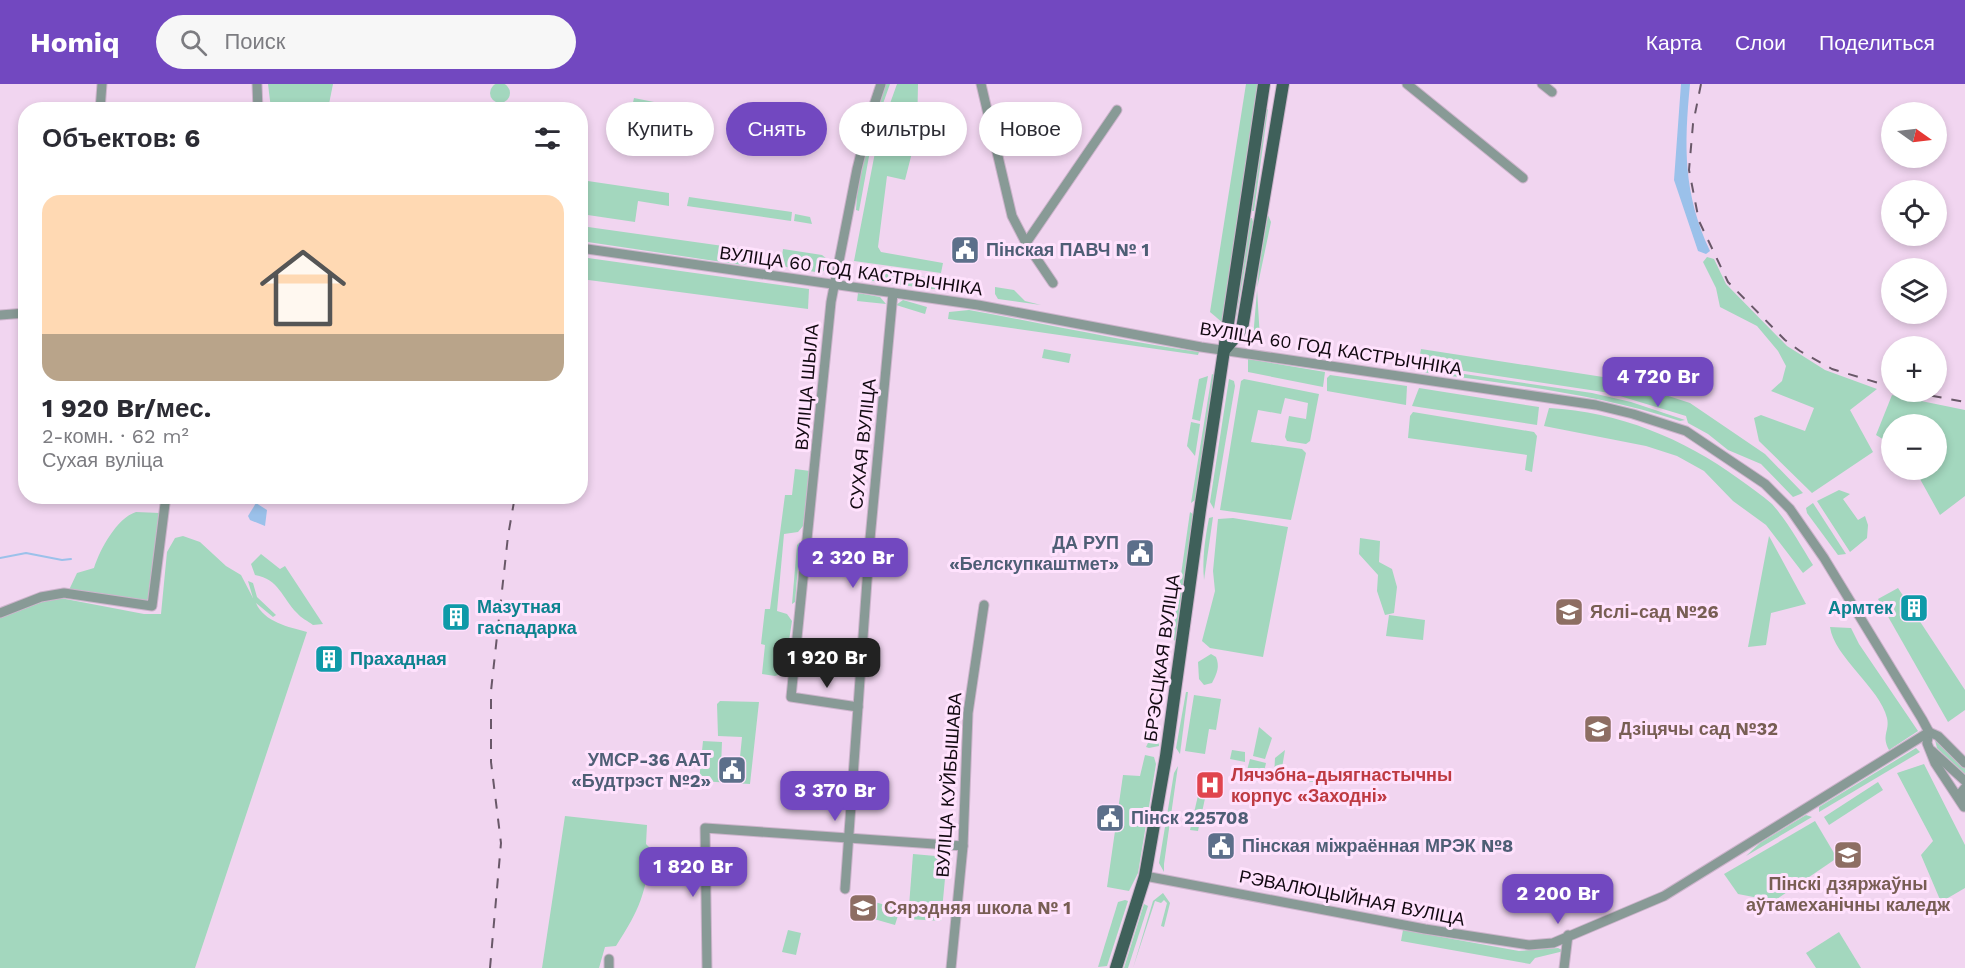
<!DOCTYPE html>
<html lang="ru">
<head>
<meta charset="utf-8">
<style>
	:root { --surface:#fff; --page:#f7f7f7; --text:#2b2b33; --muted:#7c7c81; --accent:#7248c0 }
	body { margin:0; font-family:"Work Sans",sans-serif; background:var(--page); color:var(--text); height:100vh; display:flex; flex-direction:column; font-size:22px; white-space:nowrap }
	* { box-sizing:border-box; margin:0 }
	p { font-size:20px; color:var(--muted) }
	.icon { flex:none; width:33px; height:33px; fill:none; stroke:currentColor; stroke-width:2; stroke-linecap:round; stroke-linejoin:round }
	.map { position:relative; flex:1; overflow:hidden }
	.sheet { position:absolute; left:18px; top:18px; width:570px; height:402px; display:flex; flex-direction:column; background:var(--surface); border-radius:24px; box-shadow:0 3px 9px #0003 }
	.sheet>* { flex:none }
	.guide { position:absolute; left:606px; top:18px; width:570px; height:54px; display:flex; gap:12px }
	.needle { width:39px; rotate:104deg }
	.buttons { position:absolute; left:1881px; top:18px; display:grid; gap:12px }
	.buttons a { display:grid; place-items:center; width:66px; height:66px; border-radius:50%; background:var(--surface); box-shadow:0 3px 9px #0003; font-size:30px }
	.price { position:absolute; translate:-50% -51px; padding:0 14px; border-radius:12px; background:var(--accent); color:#fff; font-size:20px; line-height:39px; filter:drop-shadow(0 2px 3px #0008) }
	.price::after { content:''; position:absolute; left:50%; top:36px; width:18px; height:14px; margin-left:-9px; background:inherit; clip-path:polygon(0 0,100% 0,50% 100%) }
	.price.selected { background:#222; color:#fff }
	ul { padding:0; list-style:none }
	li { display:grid; align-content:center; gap:12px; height:318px; padding:0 24px }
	li span { display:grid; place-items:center; height:186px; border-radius:18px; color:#555 }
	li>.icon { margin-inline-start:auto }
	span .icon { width:108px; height:108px; fill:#fffc; stroke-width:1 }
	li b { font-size:26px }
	h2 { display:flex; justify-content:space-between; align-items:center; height:72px; padding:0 24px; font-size:26px }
	.tag { padding:0 21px; border-radius:27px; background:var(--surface); box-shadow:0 3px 9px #0003; font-size:21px; line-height:54px }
	.tag.selected { background:var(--accent); color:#fff }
	header { display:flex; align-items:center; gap:36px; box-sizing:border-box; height:84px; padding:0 30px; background:var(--accent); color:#fff }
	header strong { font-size:28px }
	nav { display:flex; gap:33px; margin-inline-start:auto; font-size:21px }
	.search { width:420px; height:54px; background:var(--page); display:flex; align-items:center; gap:15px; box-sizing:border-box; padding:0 21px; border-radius:33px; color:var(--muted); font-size:22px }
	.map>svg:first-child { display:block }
</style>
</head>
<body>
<header>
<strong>Homiq</strong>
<div class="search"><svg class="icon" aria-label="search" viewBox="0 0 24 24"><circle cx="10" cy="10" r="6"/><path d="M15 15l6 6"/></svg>Поиск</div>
<nav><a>Карта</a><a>Слои</a><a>Поделиться</a></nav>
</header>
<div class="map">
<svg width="1965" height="884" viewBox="0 0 1965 884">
	<rect width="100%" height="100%" fill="#f1d5f0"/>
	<!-- green -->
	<g fill="#a3d7be">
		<circle cx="500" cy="9" r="10"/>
		<polygon points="268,0 333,0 328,25 271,25"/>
		<path d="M885,0H890L874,45L859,127L856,126C858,83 871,40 885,0Z"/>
		<polygon points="897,0 918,0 917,49 905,96 887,92 878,163 881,168 943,179 941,189 854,177 878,53"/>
		<polygon points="1246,0 1258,0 1223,239 1210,228"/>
		<polygon points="634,14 654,18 653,35 630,32"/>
		<polygon points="1268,25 1254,127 1252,127 1266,26"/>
		<polygon points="755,34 771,37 769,52 753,50"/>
		<polygon points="581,96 669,109 669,122 638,117 635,138 581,130"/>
		<polygon points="689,113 792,128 791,137 687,122"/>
		<polygon points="795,130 810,133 812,140 794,137"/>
		<polygon points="1268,131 1271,138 1257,205 1260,255 1253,254 1259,183"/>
		<polygon points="1249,134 1252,134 1253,138 1236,234 1234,234"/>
		<polygon points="581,142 765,168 764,176 742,181 581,157"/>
		<polygon points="783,165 822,171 832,179 821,189 781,182"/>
		<polygon points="1707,173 1714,175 1726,200 1787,262 1825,286 1877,305 1850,326 1873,368 1812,409 1759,357 1754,334 1761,331 1805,347 1814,324 1771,307 1782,297 1786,282 1778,267 1757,242 1720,223 1716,204 1703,178"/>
		<polygon points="588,174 809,205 808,225 581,195 581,179"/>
		<polygon points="861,184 939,195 935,205 931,205 859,195"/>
		<polygon points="948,195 969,199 968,205 961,209 952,208 948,202"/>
		<polygon points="995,203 1014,206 1025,217 1041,221 998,215 995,210"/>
		<polygon points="858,209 880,213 886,220 857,217"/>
		<polygon points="903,216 927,223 925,230 896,221"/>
		<path d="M969,226C1046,240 1122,257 1199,268L1198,271L948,235L949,228Z"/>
		<polygon points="1044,265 1071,270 1069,279 1042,274"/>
		<polygon points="1421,265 1616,295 1690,319 1765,370 1803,409 1793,413 1761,380 1728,366 1708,350 1688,339 1686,332 1610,309 1418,280"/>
		<polygon points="1248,275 1325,288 1323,303 1248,288"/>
		<path d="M1417,283L1592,309L1631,318L1685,336L1680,337C1596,309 1508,300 1421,288Z"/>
		<polygon points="1212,290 1214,291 1195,416 1191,419"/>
		<polygon points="1330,291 1407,302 1406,321 1327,307 1327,294"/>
		<polygon points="1208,292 1200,337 1192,335 1199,295"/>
		<polygon points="1229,295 1234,297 1235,302 1214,425 1210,418"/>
		<polygon points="1244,295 1319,310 1310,357 1306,360 1287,357 1285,353 1289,332 1306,335 1308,319 1285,314 1281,330 1258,326 1251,358 1302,365 1306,369 1291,436 1220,426 1241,297"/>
		<polygon points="1419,304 1539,323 1537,341 1412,322"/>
		<polygon points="1892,311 1965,326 1965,412 1940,431 1915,386 1936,386 1936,340 1892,340 1891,360 1876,351"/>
		<path d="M1549,324C1619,328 1683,354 1739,395C1750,403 1762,411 1772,420C1788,438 1800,460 1813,481L1803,489L1766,441L1733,417L1704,387L1677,372L1646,362L1544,342Z"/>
		<polygon points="1413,328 1534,348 1537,352 1532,388 1525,386 1527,371 1408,354 1410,332"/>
		<polygon points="1191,338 1200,340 1195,372 1187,362"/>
		<polygon points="795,385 810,387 803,442 798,448 784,450 777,527 787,530 792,537 784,589 775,592 762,590 765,561 761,560 765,525 770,525 785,411 792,411"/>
		<polygon points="1839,406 1850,410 1843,415 1858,436 1865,432 1868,441 1867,454 1850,468 1817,417"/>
		<polygon points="1813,419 1846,470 1838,471 1807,429 1806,424"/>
		<path d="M136,428L160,429L148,515L145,517L69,506L77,489L94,484C100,465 117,434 136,428Z"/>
		<polygon points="1190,428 1194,431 1177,560 1172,553"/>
		<path d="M1213,433L1204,496C1202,475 1205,455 1209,434Z"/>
		<polygon points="1233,434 1288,443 1263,573 1210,564 1202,557 1215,507 1213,487 1218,435"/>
		<path d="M183,452L200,458L226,482L241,491L253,514L248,497L253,499L257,513L276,531L273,533L256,519C264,538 289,543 307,548L195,884H0V534L55,513L144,530H161L167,468L175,454Z"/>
		<polygon points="1769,452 1806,520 1771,529 1766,561 1748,563"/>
		<polygon points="1360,454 1380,457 1379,478 1392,485 1397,503 1394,529 1385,531 1377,507 1378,491 1359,470"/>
		<polygon points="800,458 795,518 792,520 797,461"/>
		<path d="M261,470L280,485L285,482L323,540L313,541C308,537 301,534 297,529C282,514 279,495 255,491L251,480Z"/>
		<polygon points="1898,504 1965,606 1965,626 1948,638 1878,515"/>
		<polygon points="1389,531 1425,536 1423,556 1386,552"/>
		<path d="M1830,543L1851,544L1859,560L1918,647L1889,666C1881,651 1890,647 1887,634C1880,604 1834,573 1830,543Z"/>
		<path d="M1211,570L1216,573C1220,583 1217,589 1212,599L1204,601L1199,595L1198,578Z"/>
		<polygon points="1186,608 1188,608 1180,670 1176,664"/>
		<polygon points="1194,611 1221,615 1216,646 1209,645 1205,670 1185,667"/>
		<polygon points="720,617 759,618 750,700 699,697 703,657 722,658 721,683 725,683 724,693 738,694 742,653 718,652 717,620"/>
		<polygon points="1157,640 1159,662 1149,664 1146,663"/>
		<polygon points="1259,643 1272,654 1265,675 1253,672"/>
		<polygon points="1935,656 1965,683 1965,690 1937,664"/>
		<polygon points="1916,664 1920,668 1819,728 1819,723"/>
		<polygon points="1232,666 1245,668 1245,678 1230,675"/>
		<polygon points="1285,666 1282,684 1329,693 1329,700 1274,693 1275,674"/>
		<polygon points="1145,671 1154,673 1156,680 1138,789 1129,807 1107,803 1123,691 1140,692"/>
		<polygon points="1250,675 1266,679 1263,692 1246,690"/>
		<polygon points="1924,680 1965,761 1965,804 1941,818 1921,771 1933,757 1897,689"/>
		<polygon points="1178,682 1164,780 1164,788 1159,779 1174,689"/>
		<polygon points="1878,698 1883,706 1829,741 1824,733"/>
		<polygon points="1200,703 1207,705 1198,747 1190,746"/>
		<polygon points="1806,731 1812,733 1746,772 1760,759"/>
		<path d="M565,732L647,741L646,760L651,765C646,809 640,825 616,862L605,863L599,884H542Z"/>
		<polygon points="1815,737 1837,774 1774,817 1738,810 1724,790"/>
		<polygon points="913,770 947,773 941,837 908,835"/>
		<polygon points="1163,809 1170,819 1164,843 1161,842 1167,819 1164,816 1161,819 1155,817 1133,884 1153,817"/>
		<polygon points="1125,816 1128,817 1107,882 1098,883 1118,818"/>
		<polygon points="871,817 900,825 895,841 867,833"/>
		<polygon points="1144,820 1148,822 1128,884 1124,884"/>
		<polygon points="788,846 801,849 796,871 782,868"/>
		<polygon points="1403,846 1519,867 1558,864 1564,867 1535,874 1530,880 1401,857"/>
		<polygon points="1839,848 1861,884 1816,884 1806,869"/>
	</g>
	<!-- water -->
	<g fill="#9bc1ea">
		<path d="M1681,0H1690C1684,62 1683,109 1710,167L1706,170L1698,167L1674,96Z"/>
		<polygon points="256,419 267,426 265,442 250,436 248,432"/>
	</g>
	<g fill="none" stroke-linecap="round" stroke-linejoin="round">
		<!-- stream -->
		<polyline stroke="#9bc1ea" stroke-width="2" points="0,474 26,469 62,476 71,475"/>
		<!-- minor casing -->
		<g stroke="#cdb4cc" stroke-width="11">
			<g id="minor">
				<polyline points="257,0 258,26"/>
				<polyline points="981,0 1012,132 1026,159 1053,199"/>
				<polyline points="1407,0 1523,94"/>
				<polyline points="1542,0 1552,8"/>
				<polyline points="100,26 102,0"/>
				<polyline points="1026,159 1117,26"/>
				<polyline points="580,164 978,221 1201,263 1596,321 1633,330 1686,347 1765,400 1790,425 1824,474 1922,635 1929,648 1927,659 1935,679 1964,723"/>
				<polyline points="0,231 26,229"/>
				<polyline points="0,529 41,513 64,509 152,522 166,412"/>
				<polyline points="858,623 791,613 831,218 857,85 870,33 881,0"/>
				<polyline points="1929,648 1938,652 1965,679"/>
				<polyline points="1932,667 1965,697"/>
				<polyline points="1963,720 1960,710 1965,704"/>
				<polyline points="1145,792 1425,845 1529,861 1553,859 1664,812 1929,648"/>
				<polyline points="845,805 870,455 893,209"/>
				<polyline points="609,884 609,875"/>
				<polyline points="707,884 705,744 963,762"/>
				<polyline points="951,884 963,762 968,629 984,521"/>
				<polyline points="1564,884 1568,851"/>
			</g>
		</g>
		<!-- major casing -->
		<g stroke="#cdb4cc" stroke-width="14">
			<g id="major">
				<polyline points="1225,265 1242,245 1283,0"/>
				<polyline points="1116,884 1145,792 1166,672 1200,426 1264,0"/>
			</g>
		</g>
		<!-- minor -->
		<use href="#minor" stroke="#889a96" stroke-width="9"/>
		<!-- major -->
		<use href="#major" stroke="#3f605a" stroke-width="12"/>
		<!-- rail -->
		<g stroke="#695868" stroke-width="2" stroke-dasharray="10 10" stroke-linecap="butt">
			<polyline points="1701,0 1693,40 1689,86 1699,137 1728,198 1785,256 1800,267 1832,285 1892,303"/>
			<polyline points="1912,308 1965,318"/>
			<polyline points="490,884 501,759 491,678 491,607 508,452 515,412"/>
		</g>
	</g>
	<!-- icons -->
	<defs>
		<g id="civic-square" transform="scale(1.5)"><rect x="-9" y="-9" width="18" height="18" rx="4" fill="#5c6f8a" stroke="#ffe2fd"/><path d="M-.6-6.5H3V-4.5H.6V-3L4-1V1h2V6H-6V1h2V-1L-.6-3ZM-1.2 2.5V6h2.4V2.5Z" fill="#fff"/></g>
		<g id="building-square" transform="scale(1.5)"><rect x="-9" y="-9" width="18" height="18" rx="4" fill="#0f9aa8" stroke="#ffe2fd"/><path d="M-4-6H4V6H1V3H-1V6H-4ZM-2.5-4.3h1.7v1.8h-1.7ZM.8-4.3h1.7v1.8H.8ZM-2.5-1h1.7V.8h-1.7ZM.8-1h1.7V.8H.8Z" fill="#fff"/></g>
		<g id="school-square" transform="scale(1.5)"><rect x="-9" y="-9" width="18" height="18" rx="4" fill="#8d6e63" stroke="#ffe2fd"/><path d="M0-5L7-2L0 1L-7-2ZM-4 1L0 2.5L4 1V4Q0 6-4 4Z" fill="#fff"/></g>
		<g id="hospital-square" transform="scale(1.5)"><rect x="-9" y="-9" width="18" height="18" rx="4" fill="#e0444e" stroke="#ffe2fd"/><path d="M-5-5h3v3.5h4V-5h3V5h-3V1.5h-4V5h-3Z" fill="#fff"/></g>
		<g id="university-square" transform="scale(1.5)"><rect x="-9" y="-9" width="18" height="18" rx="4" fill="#8d6e63" stroke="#ffe2fd"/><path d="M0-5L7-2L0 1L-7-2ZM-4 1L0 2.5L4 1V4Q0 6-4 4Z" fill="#fff"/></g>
	</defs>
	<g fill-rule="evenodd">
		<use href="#civic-square" x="965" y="166"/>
		<use href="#civic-square" x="1140" y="469"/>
		<use href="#building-square" x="1914" y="524"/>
		<use href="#school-square" x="1569" y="528"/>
		<use href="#building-square" x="456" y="533"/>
		<use href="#building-square" x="329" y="575"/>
		<use href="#school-square" x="1598" y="645"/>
		<use href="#civic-square" x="732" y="686"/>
		<use href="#hospital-square" x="1210" y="701"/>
		<use href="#civic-square" x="1110" y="734"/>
		<use href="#civic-square" x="1221" y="762"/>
		<use href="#university-square" x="1848" y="771"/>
		<use href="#school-square" x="863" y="824"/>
	</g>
	<g text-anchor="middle" stroke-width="6" stroke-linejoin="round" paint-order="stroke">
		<!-- service labels -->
		<g font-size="18" font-weight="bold" fill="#4e5e75" stroke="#ffe2fd" text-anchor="start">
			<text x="986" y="172">Пінская ПАВЧ № 1</text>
			<text x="1119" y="465" text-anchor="end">ДА РУП<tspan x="1119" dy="21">«Белскупкаштмет»</tspan></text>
			<text x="711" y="682" text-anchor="end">УМСР-36 ААТ<tspan x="711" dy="21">«Будтрэст №2»</tspan></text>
			<text x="1131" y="740">Пінск 225708</text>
			<text x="1242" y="768">Пінская міжраённая МРЭК №8</text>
		</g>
		<!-- street labels -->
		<g font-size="18" fill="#120911" stroke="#ffe2fd">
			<text transform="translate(851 187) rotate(8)" y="6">ВУЛІЦА 60 ГОД КАСТРЫЧНІКА</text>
			<text transform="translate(1331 265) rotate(9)" y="6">ВУЛІЦА 60 ГОД КАСТРЫЧНІКА</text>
			<text transform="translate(807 303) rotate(-85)" y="6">ВУЛІЦА ШЫЛА</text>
			<text transform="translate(863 360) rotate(-84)" y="6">СУХАЯ ВУЛІЦА</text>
			<text transform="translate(1162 574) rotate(-82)" y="6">БРЭСЦКАЯ ВУЛІЦА</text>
			<text transform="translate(949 701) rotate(-86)" y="6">ВУЛІЦА КУЙБЫШАВА</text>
			<text transform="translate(1352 814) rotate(11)" y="6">РЭВАЛЮЦЫЙНАЯ ВУЛІЦА</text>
		</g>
		<!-- culture labels -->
		<g font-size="18" font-weight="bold" fill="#0d838f" stroke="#ffe2fd" text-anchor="start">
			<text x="477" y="529">Мазутная<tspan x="477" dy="21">гаспадарка</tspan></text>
			<text x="1893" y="530" text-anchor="end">Армтек</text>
			<text x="350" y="581">Прахадная</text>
		</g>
		<!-- education labels -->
		<g font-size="18" font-weight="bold" fill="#785e54" stroke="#ffe2fd" text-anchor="start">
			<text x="1590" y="534">Яслі-сад №26</text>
			<text x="1619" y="651">Дзіцячы сад №32</text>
			<text x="1848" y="806" text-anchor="middle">Пінскі дзяржаўны<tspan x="1848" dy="21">аўтамеханічны каледж</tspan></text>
			<text x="884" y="830">Сярэдняя школа № 1</text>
		</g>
		<!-- health labels -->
		<g font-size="18" font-weight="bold" fill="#be3a42" stroke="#ffe2fd" text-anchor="start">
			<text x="1231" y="697">Лячэбна-дыягнастычны<tspan x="1231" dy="21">корпус «Заходні»</tspan></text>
		</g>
	</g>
</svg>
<div class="buttons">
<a><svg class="needle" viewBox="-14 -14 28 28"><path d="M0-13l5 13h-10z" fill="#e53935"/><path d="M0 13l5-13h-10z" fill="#7c7c81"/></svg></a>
<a><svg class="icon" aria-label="locate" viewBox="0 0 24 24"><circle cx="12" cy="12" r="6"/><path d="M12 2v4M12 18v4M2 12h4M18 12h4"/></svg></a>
<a><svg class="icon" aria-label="layers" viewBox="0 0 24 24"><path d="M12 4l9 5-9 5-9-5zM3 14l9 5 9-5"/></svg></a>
<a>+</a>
<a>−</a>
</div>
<b class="price" style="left:1658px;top:324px">4 720 Br</b>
<b class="price" style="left:853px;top:505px">2 320 Br</b>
<b class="price selected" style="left:827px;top:605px">1 920 Br</b>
<b class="price" style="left:835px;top:738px">3 370 Br</b>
<b class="price" style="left:693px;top:814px">1 820 Br</b>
<b class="price" style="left:1558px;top:841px">2 200 Br</b>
<div class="guide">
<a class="tag">Купить</a>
<a class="tag selected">Снять</a>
<a class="tag">Фильтры</a>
<a class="tag">Новое</a>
</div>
<section class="sheet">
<h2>Объектов: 6<svg class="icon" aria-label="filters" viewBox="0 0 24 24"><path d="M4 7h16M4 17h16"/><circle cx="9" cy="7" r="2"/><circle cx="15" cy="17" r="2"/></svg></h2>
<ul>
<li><span style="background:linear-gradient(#ffd9b3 75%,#b9a48a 0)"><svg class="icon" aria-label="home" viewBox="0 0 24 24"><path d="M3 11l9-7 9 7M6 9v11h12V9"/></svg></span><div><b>1 920 Br/мес.</b><p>2-комн. · 62 m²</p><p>Сухая вуліца</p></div></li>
</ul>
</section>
</div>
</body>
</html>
